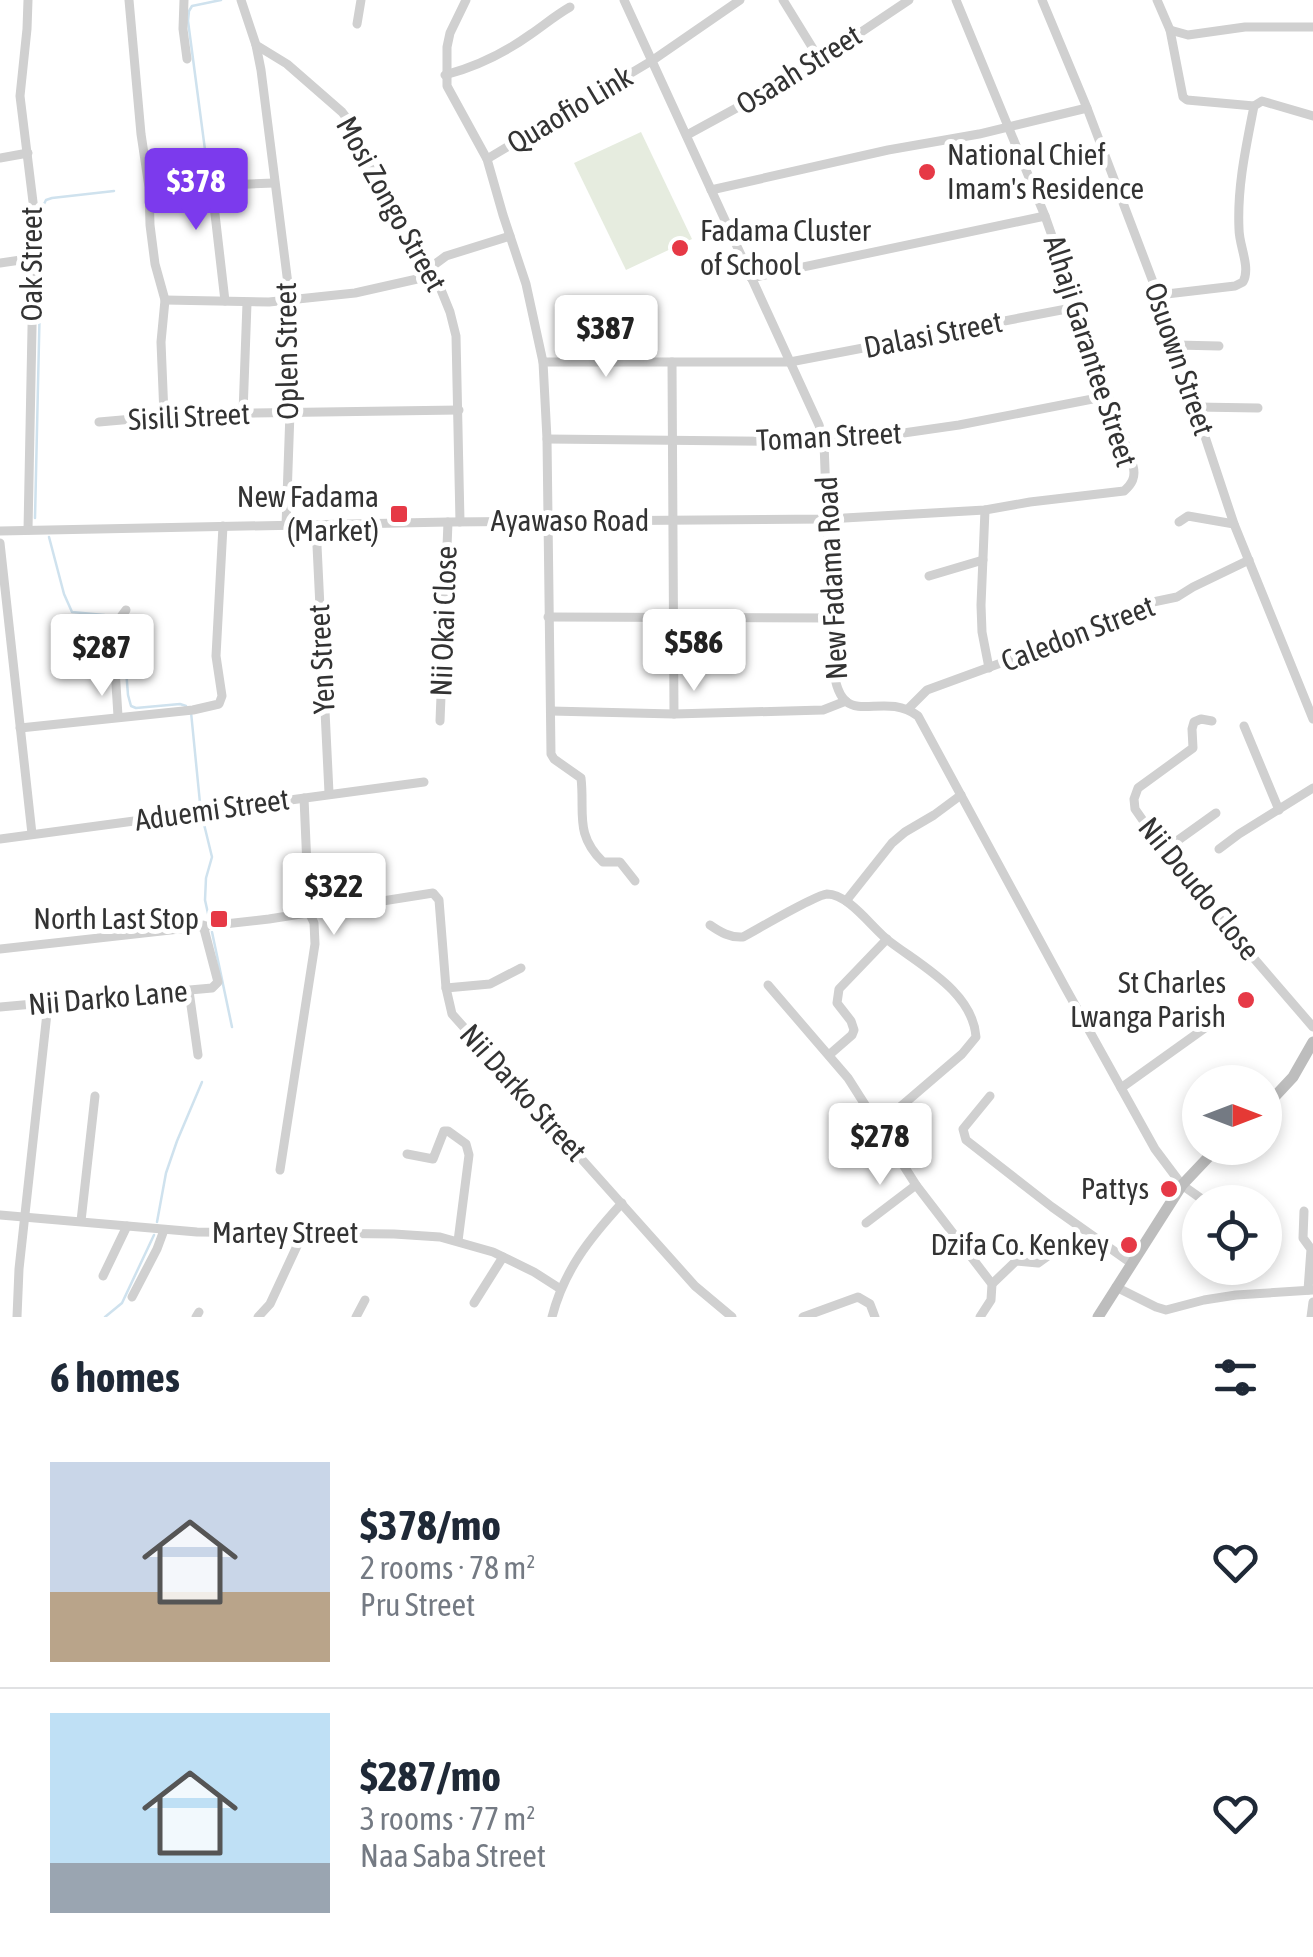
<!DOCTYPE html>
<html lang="en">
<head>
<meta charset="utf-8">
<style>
	:root { --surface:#fff; --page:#f2f2f3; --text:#1f2937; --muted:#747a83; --line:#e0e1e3; --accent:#7c3aed }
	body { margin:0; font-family:"Asap Condensed",sans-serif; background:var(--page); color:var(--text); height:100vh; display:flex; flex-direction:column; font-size:38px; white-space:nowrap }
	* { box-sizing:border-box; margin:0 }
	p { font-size:32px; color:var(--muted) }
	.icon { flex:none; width:55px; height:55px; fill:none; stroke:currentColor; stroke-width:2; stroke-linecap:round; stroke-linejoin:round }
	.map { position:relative; height:1317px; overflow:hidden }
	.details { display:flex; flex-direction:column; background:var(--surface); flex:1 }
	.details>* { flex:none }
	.needle { width:65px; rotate:90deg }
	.controls { position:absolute; left:1182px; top:1065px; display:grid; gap:20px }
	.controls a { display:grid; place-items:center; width:100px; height:100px; border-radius:50%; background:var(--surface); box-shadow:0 5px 15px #0003; font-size:50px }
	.price { position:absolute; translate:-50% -85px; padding:0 22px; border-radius:10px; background:#fff; color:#222; font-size:32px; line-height:65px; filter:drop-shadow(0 2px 5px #0008) }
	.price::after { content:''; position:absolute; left:50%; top:60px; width:30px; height:22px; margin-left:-15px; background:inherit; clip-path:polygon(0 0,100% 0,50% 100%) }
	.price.on { background:var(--accent); color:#fff }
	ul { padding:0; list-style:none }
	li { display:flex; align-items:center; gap:30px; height:250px; padding:0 50px }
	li+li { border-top:2px solid var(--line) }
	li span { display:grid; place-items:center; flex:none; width:280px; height:200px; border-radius:0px; color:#555 }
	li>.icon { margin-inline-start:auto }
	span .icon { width:120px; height:120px; fill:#fffc; stroke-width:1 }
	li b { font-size:42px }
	h2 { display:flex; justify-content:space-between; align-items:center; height:120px; padding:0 50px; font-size:42px }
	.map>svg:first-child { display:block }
</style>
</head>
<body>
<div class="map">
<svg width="1313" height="1317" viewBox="0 0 1313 1317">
	<rect width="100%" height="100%" fill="#fff"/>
	<!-- green -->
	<polygon fill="#e6ecdf" points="641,132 692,239 626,270 574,163"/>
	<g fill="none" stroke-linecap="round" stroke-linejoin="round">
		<!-- stream -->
		<g stroke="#cfe2ee" stroke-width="2.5">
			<polyline points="154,187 209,180 188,21 189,11 192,6 221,0"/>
			<polyline points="35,518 42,208 46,200 52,198 114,191"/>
			<polyline points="49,537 64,594 72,612 104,615 116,620"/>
			<polyline points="121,626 123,631 128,695 131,706 136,708 180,704 186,706"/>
			<polyline points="191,712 200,803"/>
			<polyline points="202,816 212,857 206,878 205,900 209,918"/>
			<polyline points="212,932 232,1027"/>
			<polyline points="157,1222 166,1173 177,1141 202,1082"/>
			<polyline points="105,1317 122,1303 154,1235"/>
		</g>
		<!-- street -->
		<g stroke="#d0d0d0" stroke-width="9">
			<polyline points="28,0 27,29 20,96 33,202 34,228 28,530"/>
			<polyline points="129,0 141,134 149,187 150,225 155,264 165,300 161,342 164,415"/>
			<polyline points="184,0 183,29 187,59"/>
			<polyline points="241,0 256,45 261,70 290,300 290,412 286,526"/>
			<path d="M466,0L450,33L447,47V86L487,159L503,215L526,284L543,362L547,439L551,754L554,759L581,778C585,812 574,834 603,862H620L635,881"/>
			<path d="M624,0L819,425L824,443L832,655C837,741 877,686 918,716L1065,987L1155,1149L1182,1185L1206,1202"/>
			<polyline points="783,0 820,60"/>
			<polyline points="1042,0 1087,108 1158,295 1234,524 1313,719"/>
			<polyline points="1157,0 1170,30 1183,97 1187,100 1254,106"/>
			<polyline points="357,24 361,0"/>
			<polyline points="1170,30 1188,35 1245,27 1313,27"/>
			<polyline points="256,45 287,64 342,112 352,125 386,206 417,245 435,275 450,312 456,336 460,522"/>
			<path d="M445,75C475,67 506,52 531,34C544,25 556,15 570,7"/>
			<polyline points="687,135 797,75 909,0"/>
			<polyline points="0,158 28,153"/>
			<polyline points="487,159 653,60 740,0"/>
			<polyline points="711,190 888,150 979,134 1087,108"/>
			<polyline points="0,263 34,258"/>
			<polyline points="431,267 446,256 510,236"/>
			<polyline points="751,278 1045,216"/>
			<path d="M1158,295L1235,286L1243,282C1251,267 1239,246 1239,229C1237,187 1246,147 1254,106L1262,101L1313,116"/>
			<polyline points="165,300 269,302 355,293 435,275"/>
			<polyline points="225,301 212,188 226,185 274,183"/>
			<polyline points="1176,345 1219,346"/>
			<polyline points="543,362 790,362 1077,307"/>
			<polyline points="672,362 674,714"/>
			<polyline points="1196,407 1258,408"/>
			<polyline points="243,413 247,303"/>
			<polyline points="99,422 190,414 459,410"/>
			<polyline points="547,439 841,442 959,425 1108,396"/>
			<polyline points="985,510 981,605 982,632 989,668"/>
			<polyline points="1179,522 1188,516 1234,524"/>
			<polyline points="316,525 329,793"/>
			<path d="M0,531L448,522L827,519L985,510L1030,502L1124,491C1132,484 1136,477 1133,466L1045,216L956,0"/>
			<polyline points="0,543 32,834"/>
			<polyline points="929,576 983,560"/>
			<polyline points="548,617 830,618"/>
			<polyline points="908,709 927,690 1053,644 1153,602 1177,597 1193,587 1249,560"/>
			<polyline points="551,711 674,714 823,710 846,701"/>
			<polyline points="118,716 113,636 115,625 126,610"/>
			<polyline points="440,721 448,522"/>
			<polyline points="1212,721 1201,719 1194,722 1192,729 1193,748 1138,788 1134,799 1135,809 1177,869 1313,1027"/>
			<polyline points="1244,726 1279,810"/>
			<polyline points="20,728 193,710 219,704 222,696 216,656 223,526"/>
			<polyline points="0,839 424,782"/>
			<polyline points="1219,849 1239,834 1313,788"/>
			<polyline points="1163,851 1216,813"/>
			<polyline points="846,901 892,843 905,832 934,815 961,795"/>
			<path d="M710,925C720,932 730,938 743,937C758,929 815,895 827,894C849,894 872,928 889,941C920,965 973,992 976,1037L962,1054L878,1126"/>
			<polyline points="0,949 269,919 433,893 439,900 446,988 452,1014 695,1286 732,1317"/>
			<polyline points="768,985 848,1078 916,1185 992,1284 991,1300 980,1317"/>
			<polyline points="446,988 490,984 521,968"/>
			<polyline points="189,991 198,1055"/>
			<polyline points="0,1007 212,988 218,982 203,925"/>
			<polyline points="829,1055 852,1035 854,1030 851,1021 837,1003 839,989 887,939"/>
			<polyline points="1121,1088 1223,1015"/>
			<polyline points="990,1096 963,1129 966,1140 1052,1207 1131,1263"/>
			<polyline points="407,1154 433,1159 444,1131 448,1131 466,1144 469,1155 458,1241"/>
			<polyline points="280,1170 315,944 314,923 309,912 304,798"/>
			<polyline points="1304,1211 1303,1238 1311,1249 1308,1290"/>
			<polyline points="0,1215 197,1232 394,1234 440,1237 493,1252 534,1272 559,1288"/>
			<polyline points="81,1221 95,1096"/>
			<polyline points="866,1223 916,1185"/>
			<polyline points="103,1276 127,1226"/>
			<polyline points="992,1284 1016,1261 1038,1263 1059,1248"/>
			<polyline points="1116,1287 1156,1307 1166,1310 1204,1300 1236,1295 1313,1290"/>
			<polyline points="132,1297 157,1249 164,1230"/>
			<polyline points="474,1303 503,1257"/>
			<polyline points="17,1317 19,1269 48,1004"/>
			<polyline points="196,1317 199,1312"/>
			<polyline points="258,1317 270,1304 303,1233"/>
			<polyline points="356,1317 365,1300"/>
			<path d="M552,1317C564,1270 590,1238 622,1203"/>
			<polyline points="803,1317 858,1297 870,1304 875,1317"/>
			<polyline points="1311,1317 1313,1302"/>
		</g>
		<!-- secondary -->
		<g stroke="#bdbdbd" stroke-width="11">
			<polyline points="1265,1107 1293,1077 1313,1042"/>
			<polyline points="1098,1317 1182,1185 1217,1148"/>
		</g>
	</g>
	<!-- markers -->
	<g fill="#e63946" stroke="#fff" stroke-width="4">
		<circle cx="927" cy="172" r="10"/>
		<circle cx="680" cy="248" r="10"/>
		<rect x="389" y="504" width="20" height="20" rx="5"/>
		<rect x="209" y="909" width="20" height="20" rx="5"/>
		<circle cx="1246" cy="1000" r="10"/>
		<circle cx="1169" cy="1189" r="10"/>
		<circle cx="1129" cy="1245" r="10"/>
	</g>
	<g text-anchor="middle" stroke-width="10" stroke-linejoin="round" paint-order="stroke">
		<!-- street labels -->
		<g font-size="30" fill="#333" stroke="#fff">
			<text transform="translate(799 70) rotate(-32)" y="10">Osaah Street</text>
			<text transform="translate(570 110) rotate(-31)" y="10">Quaofio Link</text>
			<text transform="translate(391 204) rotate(61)" y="10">Mosi Zongo Street</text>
			<text transform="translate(32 264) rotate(-90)" y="10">Oak Street</text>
			<text transform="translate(933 335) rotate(-11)" y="10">Dalasi Street</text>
			<text transform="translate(287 351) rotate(-91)" y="10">Oplen Street</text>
			<text transform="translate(1090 351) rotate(72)" y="10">Alhaji Garantee Street</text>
			<text transform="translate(1179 359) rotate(71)" y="10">Osuown Street</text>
			<text transform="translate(189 417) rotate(-3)" y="10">Sisili Street</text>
			<text transform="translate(829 437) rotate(-3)" y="10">Toman Street</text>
			<text x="570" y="531">Ayawaso Road</text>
			<text transform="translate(832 578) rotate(-93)" y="10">New Fadama Road</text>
			<text transform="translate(444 621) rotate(-88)" y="10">Nii Okai Close</text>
			<text transform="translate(1078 634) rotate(-21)" y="10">Caledon Street</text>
			<text transform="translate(322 659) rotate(-93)" y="10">Yen Street</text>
			<text transform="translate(212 810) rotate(-8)" y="10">Aduemi Street</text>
			<text transform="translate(1199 889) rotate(51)" y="10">Nii Doudo Close</text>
			<text transform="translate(108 998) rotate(-5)" y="10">Nii Darko Lane</text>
			<text transform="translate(523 1093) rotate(48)" y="10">Nii Darko Street</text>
			<text x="285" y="1243">Martey Street</text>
		</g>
		<!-- poi labels -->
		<g font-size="30" fill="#333" stroke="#fff" text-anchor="end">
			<text x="947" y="165" text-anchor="start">National Chief<tspan x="947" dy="34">Imam's Residence</tspan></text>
			<text x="700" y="241" text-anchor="start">Fadama Cluster<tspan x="700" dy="34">of School</tspan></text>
			<text x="379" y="507">New Fadama<tspan x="379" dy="34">(Market)</tspan></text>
			<text x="199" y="929">North Last Stop</text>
			<text x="1226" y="993">St Charles<tspan x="1226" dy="34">Lwanga Parish</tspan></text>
			<text x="1149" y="1199">Pattys</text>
			<text x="1109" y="1255">Dzifa Co. Kenkey</text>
		</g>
	</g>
</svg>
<div class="controls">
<a><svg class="needle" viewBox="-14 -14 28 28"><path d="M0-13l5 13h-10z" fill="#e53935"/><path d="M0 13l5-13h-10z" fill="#747a83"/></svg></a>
<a><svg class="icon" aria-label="locate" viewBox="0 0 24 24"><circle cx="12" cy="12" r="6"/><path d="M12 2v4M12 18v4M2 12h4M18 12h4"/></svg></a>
</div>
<b class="price on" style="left:196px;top:233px">$378</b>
<b class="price" style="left:606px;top:380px">$387</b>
<b class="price" style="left:694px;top:694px">$586</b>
<b class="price" style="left:102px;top:699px">$287</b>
<b class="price" style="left:334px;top:938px">$322</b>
<b class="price" style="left:880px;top:1188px">$278</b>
</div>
<section class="details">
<h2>6 homes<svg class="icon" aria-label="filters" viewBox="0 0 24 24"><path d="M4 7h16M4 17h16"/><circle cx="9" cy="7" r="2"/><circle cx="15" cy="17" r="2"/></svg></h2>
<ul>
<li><span style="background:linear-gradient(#c9d6e8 65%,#b9a48a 0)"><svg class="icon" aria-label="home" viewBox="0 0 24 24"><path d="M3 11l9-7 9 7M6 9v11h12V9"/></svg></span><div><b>$378/mo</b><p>2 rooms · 78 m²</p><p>Pru Street</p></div><svg class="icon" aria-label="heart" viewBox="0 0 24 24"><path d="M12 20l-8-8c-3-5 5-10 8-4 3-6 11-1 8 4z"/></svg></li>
<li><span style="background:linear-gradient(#bfe0f5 75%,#9aa5b1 0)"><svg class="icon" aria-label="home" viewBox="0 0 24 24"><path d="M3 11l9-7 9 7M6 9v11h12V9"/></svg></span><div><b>$287/mo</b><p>3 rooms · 77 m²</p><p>Naa Saba Street</p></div><svg class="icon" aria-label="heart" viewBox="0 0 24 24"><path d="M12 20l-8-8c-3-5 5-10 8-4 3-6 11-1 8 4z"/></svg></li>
</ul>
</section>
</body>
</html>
